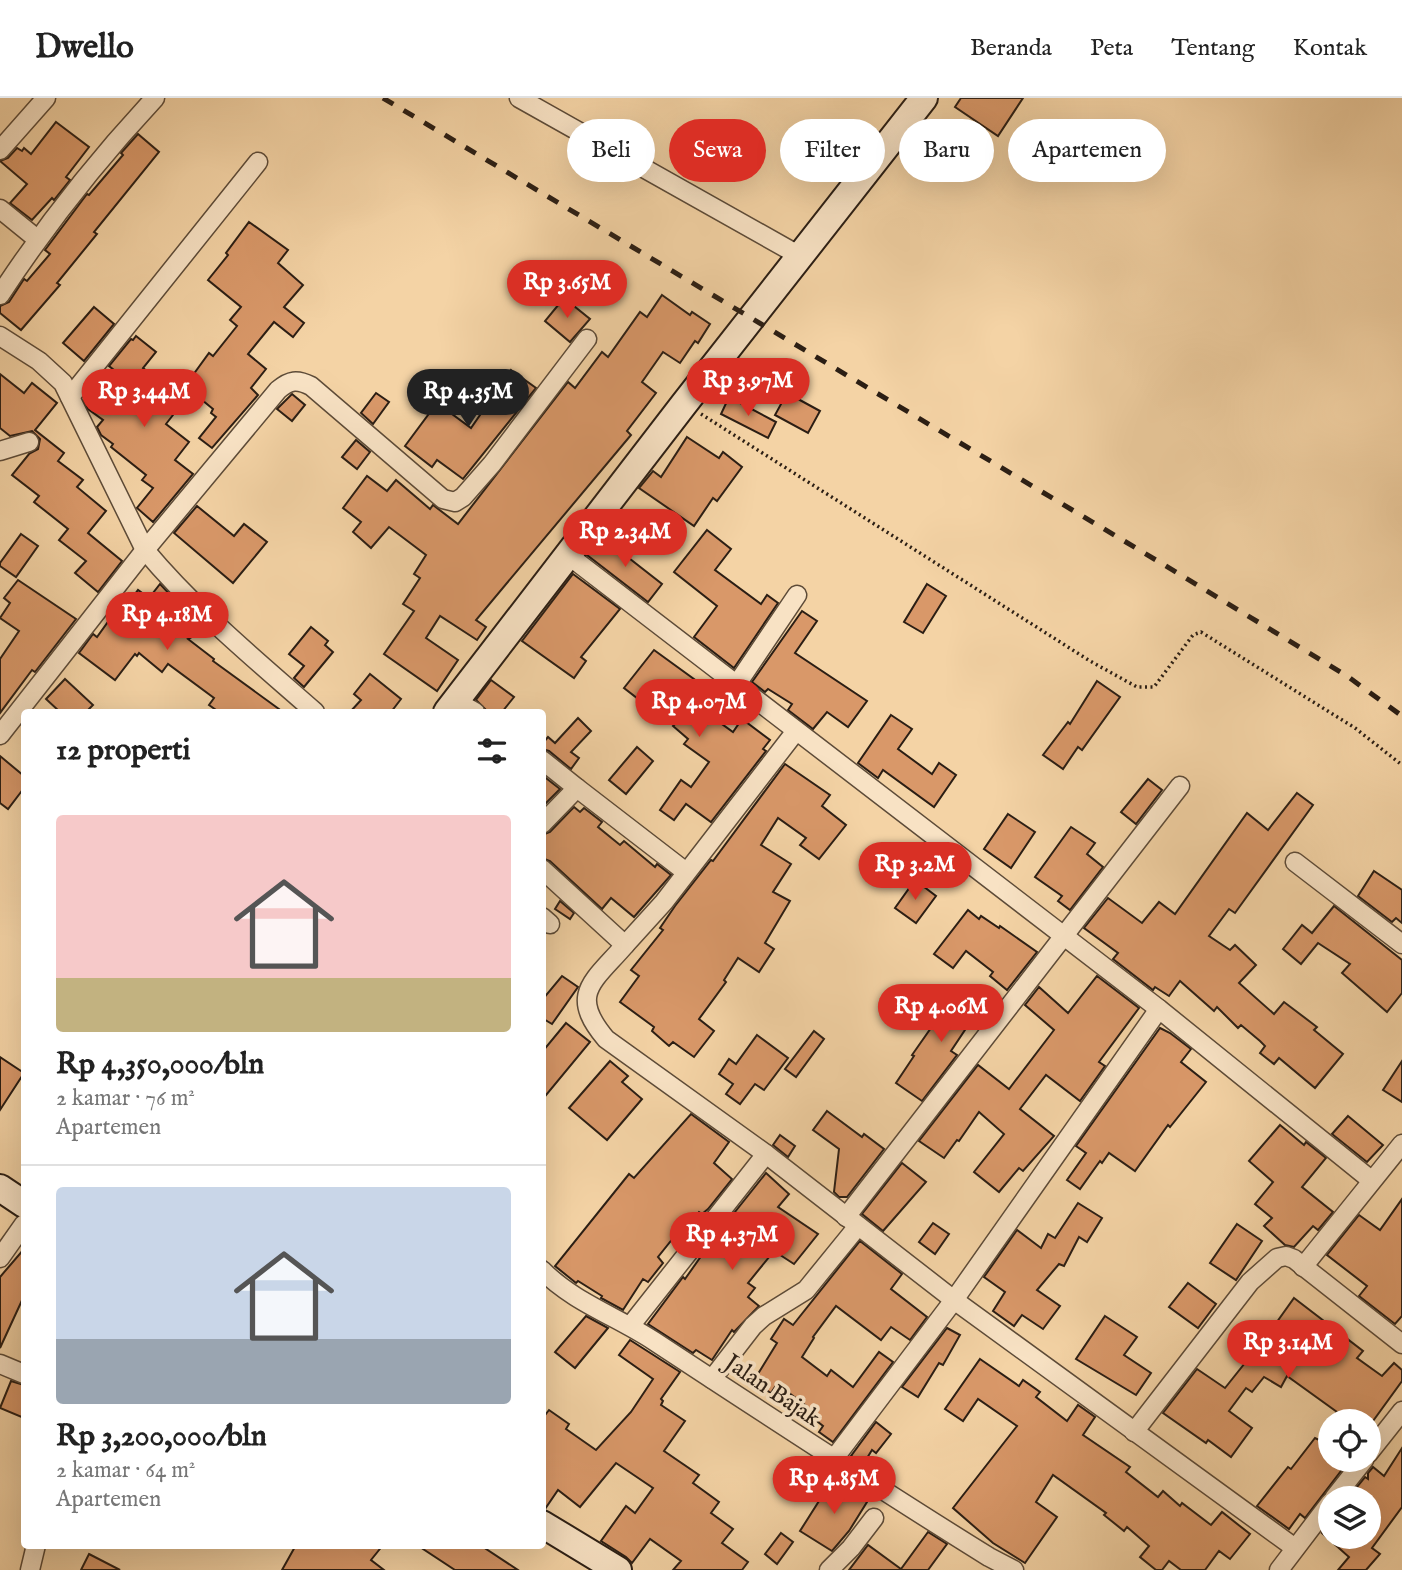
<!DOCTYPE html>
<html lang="id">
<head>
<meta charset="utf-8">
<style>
	:root { --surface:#fff; --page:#f2f2f2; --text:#222; --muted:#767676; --line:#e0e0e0; --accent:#d93025 }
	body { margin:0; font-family:"IM FELL English",serif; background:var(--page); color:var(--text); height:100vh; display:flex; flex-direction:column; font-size:26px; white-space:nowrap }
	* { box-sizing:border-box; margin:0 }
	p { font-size:23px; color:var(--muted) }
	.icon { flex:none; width:38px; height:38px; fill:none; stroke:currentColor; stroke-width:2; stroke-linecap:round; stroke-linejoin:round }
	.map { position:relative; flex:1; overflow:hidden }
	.panel { position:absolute; left:21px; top:611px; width:525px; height:840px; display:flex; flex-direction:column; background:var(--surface); border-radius:7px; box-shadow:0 7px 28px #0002 }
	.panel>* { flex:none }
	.hud { position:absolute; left:567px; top:21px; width:665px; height:63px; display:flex; gap:14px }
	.tools { position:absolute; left:1318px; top:1311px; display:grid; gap:14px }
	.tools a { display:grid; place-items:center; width:63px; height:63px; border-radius:50%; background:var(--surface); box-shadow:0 7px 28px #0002; font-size:35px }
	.price { position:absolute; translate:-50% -60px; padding:0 16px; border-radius:24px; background:var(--accent); color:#fff; font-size:23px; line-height:46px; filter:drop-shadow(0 2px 4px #0008) }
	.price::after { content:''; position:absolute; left:50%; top:42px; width:21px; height:16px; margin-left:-10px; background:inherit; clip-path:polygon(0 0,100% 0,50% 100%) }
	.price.selected { background:#222; color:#fff }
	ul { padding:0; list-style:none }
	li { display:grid; align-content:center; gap:14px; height:371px; padding:0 35px }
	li+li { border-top:2px solid var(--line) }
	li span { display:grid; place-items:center; height:217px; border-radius:7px; color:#555 }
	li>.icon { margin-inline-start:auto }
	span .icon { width:126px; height:126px; fill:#fffc; stroke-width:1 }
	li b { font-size:30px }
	h2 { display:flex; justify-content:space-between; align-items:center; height:84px; padding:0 35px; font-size:30px }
	.chip { padding:0 24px; border-radius:32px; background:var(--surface); box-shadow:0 7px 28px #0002; font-size:24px; line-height:63px }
	.chip.selected { background:var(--accent); color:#fff }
	header { display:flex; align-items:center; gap:42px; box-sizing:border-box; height:98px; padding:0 35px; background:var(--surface); border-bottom:2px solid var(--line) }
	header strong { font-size:33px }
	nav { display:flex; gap:38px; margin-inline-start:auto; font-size:24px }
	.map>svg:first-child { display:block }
</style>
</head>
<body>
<header>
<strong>Dwello</strong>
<nav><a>Beranda</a><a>Peta</a><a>Tentang</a><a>Kontak</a></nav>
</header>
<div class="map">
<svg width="1402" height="1472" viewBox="0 0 1402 1472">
	<rect width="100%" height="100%" fill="#f4d3a5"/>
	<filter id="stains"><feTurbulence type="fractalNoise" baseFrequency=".00286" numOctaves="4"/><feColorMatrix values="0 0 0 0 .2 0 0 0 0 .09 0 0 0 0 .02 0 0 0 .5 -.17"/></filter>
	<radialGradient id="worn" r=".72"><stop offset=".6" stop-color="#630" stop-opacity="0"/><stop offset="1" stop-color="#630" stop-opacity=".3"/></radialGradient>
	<!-- building -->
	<g fill="#d99869" stroke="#2b1e14" stroke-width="2">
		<polygon points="961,0 1023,0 998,38 955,9"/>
		<polygon points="56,24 89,49 66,79 70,82 54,102 52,100 32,122 10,105 27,86 0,63 8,60 17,50 22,53 24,50 31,56"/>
		<polygon points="138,36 159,54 94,134 97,136 57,185 60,187 21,232 0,215 0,208 9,204 24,181 27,183 50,156 45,152 87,96 89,97 123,57 121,55"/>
		<polygon points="249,124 288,152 278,165 303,187 284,209 304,225 293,239 274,224 248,256 266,271 251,290 258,297 212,350 199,340 216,319 211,315 213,311 185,288 209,255 213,258 237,228 230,222 241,209 208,182 228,157 226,155"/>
		<polygon points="662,197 690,217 692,214 710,226 698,245 695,243 680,265 663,254 642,284 656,295 627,333 631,337 476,522 486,529 477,542 440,518 426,540 458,562 437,593 384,556 414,513 403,506 420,480 414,476 426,457 389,429 371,450 353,434 361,424 343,410 367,378 387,393 396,382 430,411 433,407 458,426 568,284 575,290 602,254 608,259 640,214 647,219"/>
		<polygon points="564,200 590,221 570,244 545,223"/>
		<polygon points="94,209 114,226 84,263 63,245"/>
		<polygon points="136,238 156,254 143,270 173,294 162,308 173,317 166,326 189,344 175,362 193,376 153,424 137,410 153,390 142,382 146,377 111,349 113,346 101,337 97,329 103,322 88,311 84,303 90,296 113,313 134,288 109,268 131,241 133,242"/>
		<polygon points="511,272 536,290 463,381 437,362 432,369 405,348 437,305 471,330"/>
		<polygon points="0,276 24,295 32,285 57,305 35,332 64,355 58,363 83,382 77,389 106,413 88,435 122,463 98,494 75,475 86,463 59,442 68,431 34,404 39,398 12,377 29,356 38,351 40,341 32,333 10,338 0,330"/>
		<polygon points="376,295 389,304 373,326 361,315"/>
		<polygon points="787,295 820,313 808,335 775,317"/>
		<polygon points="292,296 305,307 292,323 277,311"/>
		<polygon points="729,299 776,324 768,340 721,316"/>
		<polygon points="687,339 719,360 723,354 742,369 717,403 713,400 694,428 639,390 653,373 661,379"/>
		<polygon points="356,342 370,354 357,371 342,359"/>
		<polygon points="197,408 234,438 244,426 267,444 233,485 174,435"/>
		<polygon points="707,432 731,451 715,472 761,506 767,497 778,505 734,570 694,539 717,508 674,474"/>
		<polygon points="21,436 38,448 16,479 0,468 0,465"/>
		<polygon points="602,439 662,486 648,504 587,457"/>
		<polygon points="573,476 620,511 581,559 586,563 574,580 522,543"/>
		<polygon points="18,482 76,521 35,574 32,572 0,615 0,561 19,533 0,520 10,505 4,500"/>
		<polygon points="160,486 178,505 166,520 190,540 188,541 214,561 213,563 283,614 219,614 209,607 214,600 168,566 162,574 139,555 137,558 135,556 115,582 79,555 93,536 97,539 120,507 124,511 138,492 149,500"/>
		<polygon points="927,486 946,498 923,535 904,524"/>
		<polygon points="802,513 817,523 795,555 867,603 848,629 827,614 813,631 788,612 792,606 768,591 765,594 752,584"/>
		<polygon points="311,529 328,543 325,547 333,554 304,589 294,580 304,568 289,556"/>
		<polygon points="654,552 698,584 686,600 733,634 742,621 770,642 763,651 766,653 711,724 686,706 674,722 660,712 681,682 691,689 709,664 684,646 688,641 673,628 677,624 649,603 646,607 624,590"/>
		<polygon points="370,576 401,601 391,614 350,614 361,602 354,596"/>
		<polygon points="65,581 93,607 86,614 60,614 46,601"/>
		<polygon points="491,582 514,599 502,614 488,614 476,602"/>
		<polygon points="1097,583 1120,599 1082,652 1078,649 1063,671 1043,657 1068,624 1070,626"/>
		<polygon points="891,617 912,631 898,651 932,676 939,665 956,677 934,709 883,672 878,680 858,665"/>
		<polygon points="578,620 591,633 571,654 579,660 571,671 549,653 542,651 542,646 548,639 555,645"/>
		<polygon points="637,649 653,663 626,696 609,682"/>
		<polygon points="0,658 24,678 24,690 8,711 0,705"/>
		<polygon points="785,666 830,697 822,708 846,727 819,761 800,747 806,740 778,720 761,747 791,766 773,794 790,803 765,845 774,851 759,874 738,860 724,882 726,884 699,921 714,933 694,959 673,944 669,948 652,933 654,929 620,904 639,878 631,872 663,832 660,830 675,808 711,762 713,763"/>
		<polygon points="542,677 560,691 542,709"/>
		<polygon points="1148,681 1162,692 1136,726 1121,714"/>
		<polygon points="1297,695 1313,707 1235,815 1229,811 1209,838 1230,852 1235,847 1256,867 1239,885 1274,916 1284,904 1317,929 1314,932 1343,956 1315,990 1279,960 1274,966 1260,955 1265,948 1260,943 1241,927 1238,930 1217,909 1214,913 1180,883 1169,898 1155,889 1153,892 1113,861 1118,855 1084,830 1108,800 1142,825 1159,804 1175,816 1247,715 1268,732"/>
		<polygon points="574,709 580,714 584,710 602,724 598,729 620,747 624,743 655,769 657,766 671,777 634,819 611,800 602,811 550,763 542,760 542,737 550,734"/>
		<polygon points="1008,716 1035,734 1011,770 984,751"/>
		<polygon points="1071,729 1095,745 1087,756 1103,769 1070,812 1058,803 1062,798 1035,779"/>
		<polygon points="1374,773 1402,792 1402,825 1396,820 1392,824 1358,798"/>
		<polygon points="915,782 936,798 916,825 895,810"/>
		<polygon points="560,803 574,815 570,821 555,811"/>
		<polygon points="1334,808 1402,862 1402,895 1387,914 1342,875 1350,866 1318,845 1301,866 1283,851 1302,827 1312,835"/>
		<polygon points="968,812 979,821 981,818 999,830 1000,828 1037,854 1007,892 990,878 993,874 966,853 953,870 934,856"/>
		<polygon points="562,878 578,889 552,926 542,920 542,902"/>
		<polygon points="1097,878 1139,910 1099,964 1105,968 1080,1003 1046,977 1020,1011 1054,1038 1023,1073 1019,1070 999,1094 974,1074 1004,1036 979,1014 959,1043 957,1042 944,1060 919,1043 978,967 1009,991 1054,932 1025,907 1039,889 1068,915"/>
		<polygon points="959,890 992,912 979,929 971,923 951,953 957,957 922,1003 896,985 914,958 912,957"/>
		<polygon points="566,925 590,944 542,1002 542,954"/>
		<polygon points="1160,930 1170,935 1191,951 1181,964 1206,984 1170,1029 1168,1027 1135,1073 1109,1055 1102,1065 1100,1063 1080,1091 1067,1082 1086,1055 1076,1048"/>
		<polygon points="814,933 824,941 796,979 785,971"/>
		<polygon points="757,937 788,960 764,992 755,986 740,1006 726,996 733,986 719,976 729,961 736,966"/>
		<polygon points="0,959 24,975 0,1012"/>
		<polygon points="610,963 628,978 622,984 642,1001 607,1042 569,1010"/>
		<polygon points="1402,963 1402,1004 1383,992"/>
		<polygon points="827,1013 862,1039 864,1036 884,1051 847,1099 839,1099 834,1094 839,1051 813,1032"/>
		<polygon points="691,1016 729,1044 714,1065 732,1081 708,1111 702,1116 699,1114 681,1136 678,1134 658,1159 663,1165 648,1184 643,1181 623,1212 601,1200 602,1198 578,1183 576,1185 555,1168 629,1076 634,1080"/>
		<polygon points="1348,1018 1383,1047 1367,1064 1332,1036"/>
		<polygon points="1280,1027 1304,1047 1306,1044 1326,1060 1302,1089 1333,1114 1318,1132 1313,1128 1294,1149 1285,1147 1264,1128 1272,1120 1255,1106 1273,1084 1249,1063"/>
		<polygon points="780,1037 795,1048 788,1059 773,1047"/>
		<polygon points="902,1065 926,1084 883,1133 862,1116"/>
		<polygon points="766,1075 789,1096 778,1109 818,1136 794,1166 774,1153 748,1185 755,1190 748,1199 759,1208 734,1234 732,1232 712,1262 696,1252 693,1255 648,1226 683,1179 685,1181 709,1147 714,1150 730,1126 727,1124"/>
		<polygon points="1402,1101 1402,1218 1395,1226 1359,1198 1367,1188 1327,1157 1359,1117 1380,1132"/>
		<polygon points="1078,1105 1102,1120 1087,1144 1079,1139 1064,1168 1059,1166 1037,1192 1060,1208 1043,1231 1022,1217 1014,1228 993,1213 1005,1194 984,1179 1017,1132 1041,1150 1048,1136 1055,1140"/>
		<polygon points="933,1125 949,1136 935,1156 919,1144"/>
		<polygon points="1237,1126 1262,1143 1236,1182 1210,1165"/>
		<polygon points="860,1143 902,1176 891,1191 927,1219 910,1242 891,1229 881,1242 836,1208 813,1239 814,1240 802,1259 827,1278 831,1272 853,1289 879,1254 893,1264 833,1344 819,1334 823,1328 802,1311 805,1307 777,1286 771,1295 753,1284 777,1245 771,1241 784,1221 793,1227"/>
		<polygon points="24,1151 24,1198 0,1250 0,1179"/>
		<polygon points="1188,1185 1216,1206 1198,1230 1169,1209"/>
		<polygon points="1294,1200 1363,1253 1357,1260 1382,1278 1394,1265 1402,1272 1402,1283 1373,1323 1331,1323 1337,1314 1287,1278 1281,1289 1264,1279 1252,1294 1246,1290 1229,1313 1252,1330 1231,1359 1208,1342 1206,1345 1163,1315 1197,1271 1225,1290 1253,1255 1254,1256"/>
		<polygon points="586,1218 608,1230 575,1270 555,1254"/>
		<polygon points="1105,1218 1137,1239 1124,1257 1151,1275 1136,1297 1076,1261"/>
		<polygon points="947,1230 960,1237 943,1267 939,1265 918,1299 902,1289"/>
		<polygon points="630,1242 680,1274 661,1301 663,1303 661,1307 685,1323 664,1353 699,1377 693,1385 719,1404 711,1415 733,1431 722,1445 748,1464 742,1472 673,1472 681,1463 650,1441 632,1465 626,1459 601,1443 626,1408 635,1415 653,1390 616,1365 580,1409 558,1392 545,1411 542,1410 542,1321 549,1312 569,1326 566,1331 596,1352 631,1314 653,1281 619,1257"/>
		<polygon points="980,1261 1019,1288 1023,1282 1040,1294 1036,1299 1067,1323 1078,1307 1095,1319 1083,1337 1130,1369 1126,1374 1158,1399 1163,1393 1180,1408 1182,1405 1211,1427 1222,1414 1250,1436 1230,1461 1219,1453 1205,1472 1181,1472 1169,1463 1162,1472 1156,1472 1140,1459 1149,1448 1127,1429 1124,1433 1104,1417 1106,1415 1053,1377 1036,1404 1057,1419 1025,1465 993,1445 953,1410 1017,1328 978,1301 963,1323 945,1311"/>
		<polygon points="11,1283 24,1287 24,1320 0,1310"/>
		<polygon points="876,1324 891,1336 876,1355 872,1352 864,1365 851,1358"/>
		<polygon points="1330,1325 1330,1362 1343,1362 1347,1365 1305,1420 1300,1416 1289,1431 1257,1408 1288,1369 1291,1371 1315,1340 1319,1342"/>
		<polygon points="1402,1350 1402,1409 1372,1450 1380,1456 1366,1472 1338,1472 1349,1459 1322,1435 1330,1424 1330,1438 1368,1438 1368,1400 1348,1400 1365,1379 1368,1381 1368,1375 1373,1369 1384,1378"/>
		<polygon points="833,1381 867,1404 849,1433 832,1453 800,1433"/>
		<polygon points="928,1434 947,1446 928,1472 849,1472 868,1447 901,1471"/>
		<polygon points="781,1435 793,1444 777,1466 765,1456"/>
		<polygon points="296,1447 383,1447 371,1462 384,1472 282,1472"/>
		<polygon points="417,1447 480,1447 518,1472 455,1472"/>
		<polygon points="89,1456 120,1472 81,1472"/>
	</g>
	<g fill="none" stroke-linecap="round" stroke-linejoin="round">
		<!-- street casing -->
		<g stroke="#5d4b38" stroke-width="21">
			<g id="street">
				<polyline points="519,0 800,158"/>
				<polyline points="0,52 46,0"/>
				<polyline points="0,111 37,141"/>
				<path d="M0,197C46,127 98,61 155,0"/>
				<path d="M0,238L39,263L63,285L145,452C195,512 256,562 315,614"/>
				<polyline points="70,299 258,64"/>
				<polyline points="0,353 29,344"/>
				<polyline points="568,457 1159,911 1371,1082"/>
				<polyline points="737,586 797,497"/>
				<polyline points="456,603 475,614"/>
				<path d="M0,637L145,452L278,292C290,282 297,281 311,288L443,401L455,404L463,399L492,366L587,241"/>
				<polyline points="542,662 577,690 542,726"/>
				<polyline points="577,690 686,774"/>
				<polyline points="1295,764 1402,846"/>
				<polyline points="542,771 625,847 664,804 796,633"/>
				<polyline points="542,819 550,826"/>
				<path d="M625,847C593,884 568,896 606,941L766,1056L954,1202L1295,1450"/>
				<polyline points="846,1119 1180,688"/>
				<polyline points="0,1160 24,1126"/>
				<polyline points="1303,1169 1402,1046"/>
				<path d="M542,1172C573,1204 618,1219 654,1243C765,1316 876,1389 989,1459L1014,1472"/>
				<polyline points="631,1227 766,1056"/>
				<polyline points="0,1266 24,1276"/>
				<polyline points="712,1281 753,1228 764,1218 806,1192 858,1128"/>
				<polyline points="1134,1334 1250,1184 1277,1160 1286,1158 1294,1161 1402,1246"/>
				<polyline points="1368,1356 1402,1313"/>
				<polyline points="833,1362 954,1202 1159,911"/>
				<polyline points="1334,1400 1364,1362"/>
				<polyline points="30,1472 36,1447"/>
				<polyline points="829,1472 851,1450 874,1420"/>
				<polyline points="1279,1472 1330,1405"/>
			</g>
		</g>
		<!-- secondary casing -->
		<g stroke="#2b1e14" stroke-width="30">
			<g id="secondary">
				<polyline points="447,614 684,306 924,0"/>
				<polyline points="0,1090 24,1106"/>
				<polyline points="542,1426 618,1472"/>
			</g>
		</g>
		<!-- path -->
		<polyline stroke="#2b1e14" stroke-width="3.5" stroke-dasharray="2 3.5" stroke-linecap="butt" points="701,316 1090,563 1137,589 1154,589 1193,537 1201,534 1355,630 1402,667"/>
		<!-- street -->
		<use href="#street" stroke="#f8e2c4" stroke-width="18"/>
		<!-- secondary -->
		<use href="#secondary" stroke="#f8e2c4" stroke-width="26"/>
		<!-- rail -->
		<polyline stroke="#2b1e14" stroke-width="5" stroke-dasharray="12 12" stroke-linecap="butt" points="383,0 1161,465 1347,578 1402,618"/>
	</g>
	<g text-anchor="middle" stroke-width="7" stroke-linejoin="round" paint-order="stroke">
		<!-- street labels -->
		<g font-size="24" fill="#2b1e14" stroke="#f8e2c4">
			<text transform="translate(773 1292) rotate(34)" y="8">Jalan Bajak</text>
		</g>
	</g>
	<rect width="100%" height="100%" filter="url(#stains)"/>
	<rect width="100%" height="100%" fill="url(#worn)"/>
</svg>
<div class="tools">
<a><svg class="icon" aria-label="locate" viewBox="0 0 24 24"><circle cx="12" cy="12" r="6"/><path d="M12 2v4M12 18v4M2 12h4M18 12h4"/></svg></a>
<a><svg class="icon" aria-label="layers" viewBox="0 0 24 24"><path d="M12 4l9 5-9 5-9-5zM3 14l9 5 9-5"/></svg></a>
</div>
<b class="price" style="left:567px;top:222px">Rp 3.65M</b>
<b class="price" style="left:748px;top:320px">Rp 3.97M</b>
<b class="price" style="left:144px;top:331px">Rp 3.44M</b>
<b class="price selected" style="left:468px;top:331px">Rp 4.35M</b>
<b class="price" style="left:625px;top:471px">Rp 2.34M</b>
<b class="price" style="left:167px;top:554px">Rp 4.18M</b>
<b class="price" style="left:699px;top:641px">Rp 4.07M</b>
<b class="price" style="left:915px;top:804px">Rp 3.2M</b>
<b class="price" style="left:941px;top:946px">Rp 4.06M</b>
<b class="price" style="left:732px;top:1174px">Rp 4.37M</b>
<b class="price" style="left:1288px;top:1282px">Rp 3.14M</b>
<b class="price" style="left:834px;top:1418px">Rp 4.85M</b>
<div class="hud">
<a class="chip">Beli</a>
<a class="chip selected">Sewa</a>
<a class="chip">Filter</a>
<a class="chip">Baru</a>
<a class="chip">Apartemen</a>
</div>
<section class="panel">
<h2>12 properti<svg class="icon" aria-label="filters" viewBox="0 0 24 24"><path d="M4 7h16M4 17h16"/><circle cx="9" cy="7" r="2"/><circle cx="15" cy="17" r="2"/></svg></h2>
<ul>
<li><span style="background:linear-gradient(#f6c9c9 75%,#c2b280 0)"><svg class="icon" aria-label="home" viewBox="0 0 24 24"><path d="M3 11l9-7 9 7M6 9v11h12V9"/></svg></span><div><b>Rp 4,350,000/bln</b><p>2 kamar · 76 m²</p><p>Apartemen</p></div></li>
<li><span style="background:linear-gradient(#c9d6e8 70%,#9aa5b1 0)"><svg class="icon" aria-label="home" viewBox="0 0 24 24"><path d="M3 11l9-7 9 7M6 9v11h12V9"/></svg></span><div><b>Rp 3,200,000/bln</b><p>2 kamar · 64 m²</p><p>Apartemen</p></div></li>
</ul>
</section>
</div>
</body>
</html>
